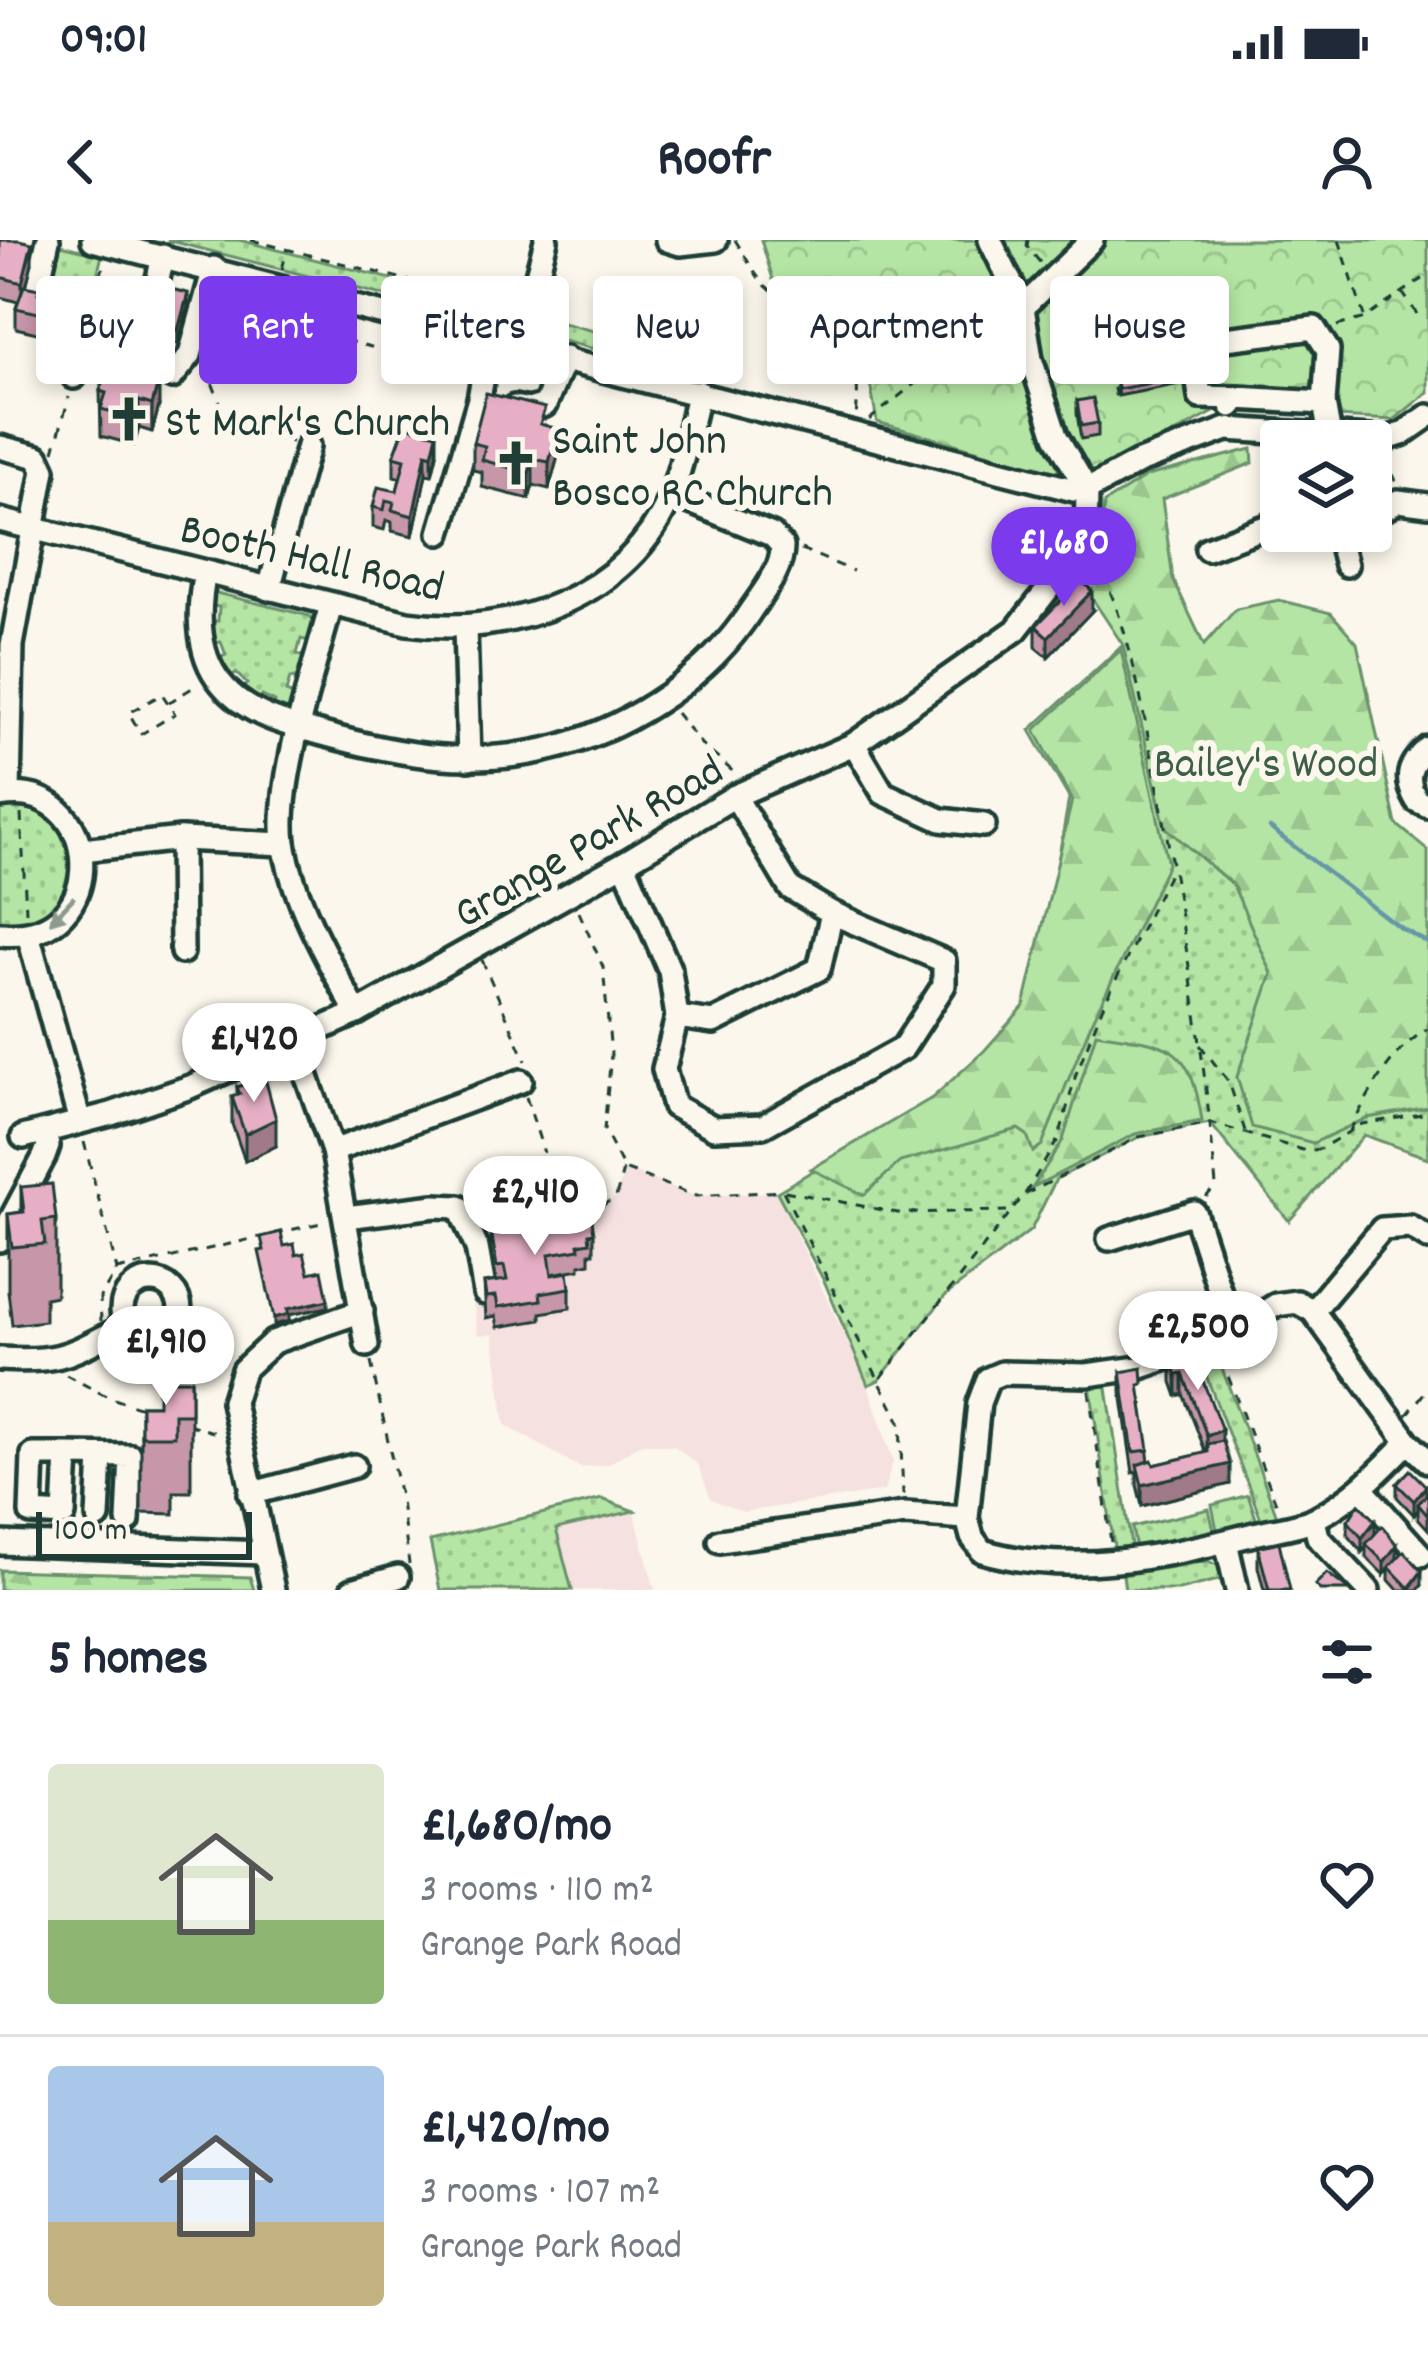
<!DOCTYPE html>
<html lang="en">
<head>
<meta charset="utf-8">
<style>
	:root { --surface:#fff; --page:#f2f2f3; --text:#1f2937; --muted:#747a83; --line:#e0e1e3; --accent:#7c3aed }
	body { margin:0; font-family:Dekko,sans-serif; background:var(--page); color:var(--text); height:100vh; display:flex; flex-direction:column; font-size:45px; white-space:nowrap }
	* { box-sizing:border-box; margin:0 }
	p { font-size:39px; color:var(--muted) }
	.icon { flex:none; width:66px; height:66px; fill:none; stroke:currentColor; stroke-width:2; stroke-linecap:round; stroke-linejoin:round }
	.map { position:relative; height:1350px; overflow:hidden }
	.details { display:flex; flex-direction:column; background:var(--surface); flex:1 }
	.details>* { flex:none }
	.hud { position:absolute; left:36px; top:36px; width:1356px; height:108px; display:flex; gap:24px }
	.tools { position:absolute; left:1260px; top:180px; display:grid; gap:24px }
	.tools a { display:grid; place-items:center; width:132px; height:132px; border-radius:12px; background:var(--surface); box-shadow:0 6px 18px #0003; font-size:60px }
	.scale { position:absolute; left:36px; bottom:30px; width:216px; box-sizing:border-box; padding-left:12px; border:6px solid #1f3d34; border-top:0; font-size:33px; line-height:42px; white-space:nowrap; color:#1f3d34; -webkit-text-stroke:9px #fbf7ec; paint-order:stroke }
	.price { position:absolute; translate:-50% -102px; padding:0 27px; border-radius:42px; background:#fff; color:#222; font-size:39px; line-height:78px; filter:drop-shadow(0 3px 6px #0008) }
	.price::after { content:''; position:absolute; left:50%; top:72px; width:36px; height:27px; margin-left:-18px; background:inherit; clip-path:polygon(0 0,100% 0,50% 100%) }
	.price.active { background:var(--accent); color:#fff }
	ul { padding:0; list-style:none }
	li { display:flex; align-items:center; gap:36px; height:300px; padding:0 48px }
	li+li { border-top:3px solid var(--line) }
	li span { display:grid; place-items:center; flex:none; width:336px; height:240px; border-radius:12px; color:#555 }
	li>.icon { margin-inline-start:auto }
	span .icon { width:144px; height:144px; fill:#fffc; stroke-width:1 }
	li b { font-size:51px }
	h2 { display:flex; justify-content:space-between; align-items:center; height:144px; padding:0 48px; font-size:51px }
	.chip { padding:0 42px; border-radius:12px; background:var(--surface); box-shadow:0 6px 18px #0003; font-size:42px; line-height:108px }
	.chip.active { background:var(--accent); color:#fff }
	.status { display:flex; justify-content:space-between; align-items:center; height:84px; padding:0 60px; background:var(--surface); direction:ltr }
	.status svg { height:33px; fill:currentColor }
	header { display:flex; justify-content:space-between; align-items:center; height:156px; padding:0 48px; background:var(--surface); font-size:54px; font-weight:700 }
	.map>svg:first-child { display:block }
</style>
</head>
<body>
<div class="status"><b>09:01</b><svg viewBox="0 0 49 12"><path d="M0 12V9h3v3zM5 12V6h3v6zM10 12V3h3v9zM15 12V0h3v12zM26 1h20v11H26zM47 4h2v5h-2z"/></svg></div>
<header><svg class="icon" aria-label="back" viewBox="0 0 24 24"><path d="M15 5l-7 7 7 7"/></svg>Roofr<svg class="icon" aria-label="person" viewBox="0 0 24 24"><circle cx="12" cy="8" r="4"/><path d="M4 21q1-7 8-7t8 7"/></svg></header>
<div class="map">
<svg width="1428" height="1350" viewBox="0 0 1428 1350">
	<defs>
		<pattern id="grass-dots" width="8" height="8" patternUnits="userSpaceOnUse" patternTransform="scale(3)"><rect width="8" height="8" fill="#b5e5a4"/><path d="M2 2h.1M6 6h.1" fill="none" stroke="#9bc58e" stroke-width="1.8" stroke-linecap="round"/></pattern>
		<pattern id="forest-firs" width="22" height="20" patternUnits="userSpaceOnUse" patternTransform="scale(3)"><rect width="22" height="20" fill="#b5e5a4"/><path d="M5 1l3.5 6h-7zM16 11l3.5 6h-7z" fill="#9bc58e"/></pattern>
		<pattern id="park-crowns" width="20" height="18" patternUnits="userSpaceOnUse" patternTransform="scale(3)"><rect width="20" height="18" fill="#b5e5a4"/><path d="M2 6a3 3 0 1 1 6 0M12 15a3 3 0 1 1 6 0" fill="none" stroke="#9bc58e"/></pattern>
	</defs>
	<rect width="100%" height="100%" fill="#fbf7ec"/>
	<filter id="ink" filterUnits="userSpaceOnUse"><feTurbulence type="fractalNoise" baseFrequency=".00833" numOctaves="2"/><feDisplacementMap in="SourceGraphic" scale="24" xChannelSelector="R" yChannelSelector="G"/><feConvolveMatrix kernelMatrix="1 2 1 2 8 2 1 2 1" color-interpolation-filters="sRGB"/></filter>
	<g filter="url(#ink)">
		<!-- built -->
		<g fill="#f5e1e0">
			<polygon points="624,929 696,956 776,952 868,1145 893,1221 884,1251 743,1272 711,1259 698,1225 674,1206 641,1203 609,1224 581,1228 505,1185 493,1094 478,1095 459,967 593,971 616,957"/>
			<polygon points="602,1259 634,1271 655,1350 440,1350 430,1301"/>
		</g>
		<!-- grass -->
		<g fill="url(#grass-dots)" stroke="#6a916c" stroke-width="3">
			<polygon points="167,0 239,0 598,92 594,109"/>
			<polygon points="57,4 102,15 91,60 56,52 48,41"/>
			<polygon points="212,352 310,376 315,384 309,401 301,399 297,414 307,418 301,440 290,438 286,452 296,456 287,478 270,474 275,462 262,456 255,468 237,453 247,444 236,433 225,440 212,421 226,415 221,402 207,403 205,381 218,381 219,367 206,365"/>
			<polygon points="1123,405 1165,587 1233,645 1273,734 1237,837 1313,903 1367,878 1428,867 1428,918 1364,895 1289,981 1210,883 1139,897 1056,939 1031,990 945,1056 879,1140 868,1145 825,1043 777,952 935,858 1011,790 1035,754 1069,558 1030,490"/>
			<path d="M13,565C101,577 86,692 0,681V567Z"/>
			<polygon points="1220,1123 1278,1279 1263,1284 1204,1130"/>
			<polygon points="1106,1142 1132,1311 1115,1313 1090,1146"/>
			<polygon points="1248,1255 1258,1284 1218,1295 1212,1265"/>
			<polygon points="602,1259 634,1271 556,1289 572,1350 440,1350 430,1301"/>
			<polygon points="1209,1269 1215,1295 1136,1311 1132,1287"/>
			<polygon points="1208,1321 1221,1327 1222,1339 1179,1350 1125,1350 1123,1335"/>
		</g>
		<!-- forest -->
		<g fill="url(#forest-firs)" stroke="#6a916c" stroke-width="3">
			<polygon points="1252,209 1253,223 1162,259 1173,339 1204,405 1236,369 1279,360 1331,373 1357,403 1396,584 1428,610 1428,867 1367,878 1313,903 1252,887 1237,837 1272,734 1233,645 1165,587 1123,405 1080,340 1101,306 1104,263 1147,236"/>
			<polygon points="1121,410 1168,624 1090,786 1042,905 1033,912 1027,895 1018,889 900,922 864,955 811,929 932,858 984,811 1024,766 1072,560 1035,490"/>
			<path d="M1096,793C1167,805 1190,799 1202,881L1135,894L1033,947L1063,900Z"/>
			<polygon points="0,1330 250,1337 254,1350 0,1350"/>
		</g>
		<!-- park -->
		<polygon fill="url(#park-crowns)" stroke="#6a916c" stroke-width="3" points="761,0 1428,0 1428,152 1394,180 1216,171 1086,241 877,182 857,72 783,72"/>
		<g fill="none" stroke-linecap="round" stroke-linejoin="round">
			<!-- stream -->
			<polyline stroke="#6696a8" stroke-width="4.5" points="1270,588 1399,687 1428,703"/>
			<!-- minor casing -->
			<g stroke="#1f3d34" stroke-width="30">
				<g id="minor">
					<polyline points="48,0 35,58 148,84 163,16"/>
					<polyline points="93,0 1074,250 1087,250 1139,222 1227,189 1386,199 1402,194 1428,176"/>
					<polyline points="667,0 680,4 716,0"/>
					<polyline points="1023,67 1092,0"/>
					<polyline points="519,106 546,0"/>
					<polyline points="74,137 92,71"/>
					<polyline points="172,137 190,115 214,28"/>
					<polyline points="1237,158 1200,157 1193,103 1314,88 1328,110 1324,163"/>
					<polyline points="1231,166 1237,158 1324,163 1330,196"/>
					<polyline points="514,167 529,170 545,165 565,118"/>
					<polyline points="0,207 38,217 44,230 12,405 9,554"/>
					<polyline points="1371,277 1398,261 1428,265"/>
					<path d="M0,280L407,383C508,398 632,358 672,252C684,220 690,185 699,152"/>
					<polyline points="1337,291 1346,325"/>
					<polyline points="440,293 479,159 490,98"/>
					<polyline points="1207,309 1281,281"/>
					<path d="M205,332C198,367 196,408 217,438C241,472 280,483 319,493C401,516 477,529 561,506C634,485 709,436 751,370C763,352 783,329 782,306L772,295L671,254"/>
					<polyline points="269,349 308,206"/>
					<path d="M331,365C315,426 276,543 284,602C292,659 330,724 357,773"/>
					<polyline points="465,388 469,519"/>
					<polyline points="854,504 883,553 941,580 984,585"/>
					<path d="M1428,508C1408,524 1404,539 1417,561L1428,566"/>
					<path d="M0,556C103,537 115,705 0,694"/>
					<polyline points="181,599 182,712"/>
					<polyline points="82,610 181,599 284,604"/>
					<polyline points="624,623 670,731 677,777 664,829 674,866 714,888 763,886 903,808 944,745 944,721 832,673 790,648 735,556"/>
					<polyline points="28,694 80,882"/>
					<polyline points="677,777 713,782 819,729 832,673"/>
					<polyline points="295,803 333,911 367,1105"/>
					<polyline points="23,897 111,874 190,847 357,773 624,623 735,556 854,504 1016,390 1086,301 1087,250 1056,196 1031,119 1023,67 990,0"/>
					<polyline points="333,911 521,841"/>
					<polyline points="346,977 435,966 459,967 477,1008 485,1053"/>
					<polyline points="1109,999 1194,972 1233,1092"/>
					<polyline points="0,1000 44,917 48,906 45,892"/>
					<circle cx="151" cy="1070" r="29"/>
					<polyline points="1313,1071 1382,989 1410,987 1428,998"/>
					<path d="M0,1119C65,1123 70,1113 126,1086"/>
					<path d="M1408,1202C1380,1231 1353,1259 1316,1278C1298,1287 1274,1289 1254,1294C1166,1317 1071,1337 982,1311L972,1297L967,1278L979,1163L988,1139L1002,1133L1087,1135L1138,1128L1215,1102L1276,1065L1297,1062L1313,1071L1408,1202L1428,1221"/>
					<polyline points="67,1215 33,1215 31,1273 64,1275 67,1215 131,1216 128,1281"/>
					<polyline points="1362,1249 1421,1315"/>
					<polyline points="250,1254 354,1226"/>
					<polyline points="98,1277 101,1216"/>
					<polyline points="1314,1280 1318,1297 1368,1350"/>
					<polyline points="720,1301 904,1274 967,1278"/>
					<polyline points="1226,1302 1237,1350"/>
					<polyline points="0,1303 263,1313"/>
					<polyline points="273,1350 233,1162 243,1130 273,1102 362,1071"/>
					<polyline points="352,1350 398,1337"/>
				</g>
			</g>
			<!-- path -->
			<g stroke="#1f3d34" stroke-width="3" stroke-dasharray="9 9" stroke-linecap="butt">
				<polyline points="251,0 509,66"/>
				<path d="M735,0C745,15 754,35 767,47C820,95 866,86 856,176"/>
				<polyline points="1028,0 1027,6 1042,25"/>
				<polyline points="1339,0 1364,76"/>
				<polyline points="282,29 287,11"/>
				<polyline points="1066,48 1099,71 1103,70"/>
				<polyline points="1402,52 1417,74"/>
				<polyline points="96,54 104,23"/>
				<polyline points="224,69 464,131"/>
				<polyline points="1337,86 1365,78 1428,35"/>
				<polyline points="1051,121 1110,129 1099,73"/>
				<polyline points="206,127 229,186 292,202"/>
				<polyline points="1110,130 1116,158"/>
				<polyline points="869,180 937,126 1009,97"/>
				<polyline points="54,211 69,157"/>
				<polyline points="1386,218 1396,241"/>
				<polyline points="801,309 853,331"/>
				<path d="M1095,319C1131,387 1141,463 1156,538C1182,673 1204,809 1216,946L1206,957"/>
				<polyline points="168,463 162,454 129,473 141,494 175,474 168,463 197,445"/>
				<polyline points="676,473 702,505 736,534"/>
				<polyline points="21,574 26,672"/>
				<polyline points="579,672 603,727 611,814 604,890 624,929 696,956 783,951 900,1182 903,1255"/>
				<polyline points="482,720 526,821"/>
				<polyline points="1200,805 1229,842 1245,891"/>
				<polyline points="526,857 544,913"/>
				<path d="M1350,891C1367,855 1393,808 1428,789"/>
				<polyline points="84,902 117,1030 100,1057 101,1081"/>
				<polyline points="785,951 898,973 1007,971"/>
				<polyline points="1025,954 1059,898 1076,834 1102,768 1171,630"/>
				<polyline points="477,967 593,971 616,957 623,930"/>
				<polyline points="117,1030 325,982"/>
				<polyline points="1222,1120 1278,1268"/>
				<polyline points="371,1122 401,1261 409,1324"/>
				<polyline points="66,1135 108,1157 145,1169"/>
				<polyline points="881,1138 1024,955 1139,897 1210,883 1306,911 1320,909 1362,884 1428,873"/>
				<polyline points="1089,1151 1111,1302"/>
				<polyline points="1407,1175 1428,1148"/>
				<polyline points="188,1184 219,1194"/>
			</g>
			<!-- minor -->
			<use href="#minor" stroke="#fbf7ec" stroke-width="21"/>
		</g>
		<!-- wall -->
		<g fill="#c696a9" stroke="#1f3d34" stroke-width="3" fill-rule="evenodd">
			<polygon points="0,0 32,23 26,46 79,82 74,102 16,88 16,68 18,62 0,57"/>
			<path d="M1171,54L1177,94L1168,96L1175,145L1118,156L1103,66ZM1149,78L1158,126L1128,131L1120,83Z"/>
			<polygon points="188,67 178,104 158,99 158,85"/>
			<polygon points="93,86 156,102 151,121 93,106"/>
			<polygon points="100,151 159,166 152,192 139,188 134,205 101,196"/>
			<polygon points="1077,161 1098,183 1098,196 1081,199 1077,174"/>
			<polygon points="545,185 558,216 549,249 533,245 529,259 482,247 482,232 473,230 473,203"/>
			<polygon points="405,186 437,214 432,235 426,234 413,296 392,291 392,282 386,280 384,290 373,287 373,267 397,251 400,238 394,236 394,216"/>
			<polygon points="1092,371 1048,417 1036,407 1036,386"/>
			<polygon points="237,847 276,906 245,921 232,884 232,857 237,855"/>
			<polygon points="21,947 56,979 56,1056 45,1058 45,1081 12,1085 8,1051 8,974 21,972"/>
			<polygon points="491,990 594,993 594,1013 590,1013 590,1023 580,1025 580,1029 552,1034 570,1048 570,1068 541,1073 541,1080 498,1087 496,1076 486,1078 484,1043 496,1041 491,1010"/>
			<polygon points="1192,1113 1222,1202 1230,1244 1142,1266 1137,1245 1137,1232 1133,1233 1121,1152 1121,1132 1143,1164 1142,1165 1149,1222 1154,1225 1206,1213 1183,1154 1177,1156 1172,1142 1172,1122"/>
			<polygon points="191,1140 191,1252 174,1252 174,1274 141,1273 141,1165 158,1165"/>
			<polygon points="1397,1244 1426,1254 1428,1253 1428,1289 1418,1278 1418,1270 1414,1275 1397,1257"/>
			<polygon points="1348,1281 1375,1294 1422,1345 1418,1350 1398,1350 1389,1340 1389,1328 1384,1335 1366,1317 1366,1306 1362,1312 1348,1295"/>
			<polygon points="1258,1307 1290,1350 1264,1350 1258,1327"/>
		</g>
		<!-- shaded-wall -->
		<g fill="#a17a8a" stroke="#1f3d34" stroke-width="3">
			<polygon points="32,3 32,23 22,63 22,43"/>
			<polygon points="188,53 188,67 178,104 178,90"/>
			<polygon points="79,62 79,82 74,102 74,81"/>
			<polygon points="156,82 156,102 151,121 151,101"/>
			<polygon points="159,139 159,166 152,192 152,165"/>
			<polygon points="139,161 139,188 134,205 134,178"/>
			<polygon points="558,189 558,216 549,249 549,222"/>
			<polygon points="437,194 437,214 432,235 432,215"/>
			<polygon points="426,213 426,234 413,296 413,276"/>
			<polygon points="533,219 533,245 529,259 529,233"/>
			<polygon points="1092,351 1092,371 1048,417 1048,397"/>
			<polygon points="276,879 276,906 245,921 245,894"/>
			<polygon points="328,1060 328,1067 289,1075 289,1081 274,1085 274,1078 287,1069"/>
			<polygon points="1183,1134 1183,1154 1177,1156 1177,1135"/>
			<polygon points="1222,1190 1222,1210 1207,1216 1207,1196"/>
			<polygon points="1230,1224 1230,1244 1142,1266 1142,1245"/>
			<polygon points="1426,1246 1426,1260 1418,1264 1418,1270 1414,1275 1414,1261"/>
			<polygon points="1375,1281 1375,1295 1362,1312 1362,1298"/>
			<polygon points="1397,1305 1397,1318 1384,1335 1384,1322"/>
			<polygon points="1422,1331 1422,1345 1418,1350 1409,1350"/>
		</g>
		<!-- building -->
		<g fill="#e6afc5" stroke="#1f3d34" stroke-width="3">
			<polygon points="0,0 19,0 32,3 22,43 0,37"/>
			<polygon points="24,46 39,49 38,53 76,58 79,62 74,81 16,68"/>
			<polygon points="167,48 188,53 178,90 158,85"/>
			<polygon points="1171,54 1177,88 1167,89 1170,107 1156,109 1149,71 1118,77 1128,131 1159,126 1157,115 1171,113 1175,139 1118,149 1103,66"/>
			<polygon points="98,66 156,82 151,101 93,86"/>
			<polygon points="107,125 159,139 152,165 139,161 134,178 101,169 106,153 100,151"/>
			<polygon points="486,153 545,168 540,184 558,189 549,222 533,219 529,233 482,220 485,206 473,203"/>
			<polygon points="1093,158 1098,183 1081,186 1077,161"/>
			<polygon points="405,186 437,194 432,215 426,213 413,276 392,270 394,262 386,260 384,270 373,267 378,247 397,251 405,219 394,216"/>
			<polygon points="1081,340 1092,351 1048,397 1036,386"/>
			<polygon points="265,838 276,879 245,894 232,857 240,854 237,847"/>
			<polygon points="52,944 56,979 42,981 45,1004 12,1007 8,974 24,972 21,947"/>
			<polygon points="591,974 594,993 589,994 590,1002 579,1004 580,1009 549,1014 552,1035 568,1032 570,1048 540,1053 541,1060 498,1067 496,1056 486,1057 484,1043 507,1040 504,1026 497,1027 491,990"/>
			<polygon points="281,992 284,1006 294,1004 296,1015 304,1013 309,1033 322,1030 328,1060 287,1069 289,1074 274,1078 259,1011 264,1010 261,997"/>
			<polygon points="1192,1113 1222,1190 1207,1196 1183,1134 1177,1135 1172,1122"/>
			<polygon points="1142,1128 1143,1144 1139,1145 1149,1210 1133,1212 1121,1132"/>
			<polygon points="158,1140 191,1140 191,1174 174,1174 174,1196 141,1196 141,1165 158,1165"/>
			<polygon points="1223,1201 1230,1224 1142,1245 1137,1225 1152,1220 1154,1225 1208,1212 1208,1204"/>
			<polygon points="1410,1230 1426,1246 1414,1261 1397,1244"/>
			<polygon points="1428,1253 1428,1276 1418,1264"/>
			<polygon points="1359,1264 1375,1281 1362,1298 1348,1281"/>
			<polygon points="1382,1286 1397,1305 1384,1322 1366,1304"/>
			<polygon points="1279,1302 1290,1350 1269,1350 1258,1307"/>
			<polygon points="1404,1311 1422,1331 1409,1348 1389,1327"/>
			<polygon points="1327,1333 1349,1350 1320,1350 1315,1345"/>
		</g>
		<!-- one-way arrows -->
		<defs><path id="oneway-solid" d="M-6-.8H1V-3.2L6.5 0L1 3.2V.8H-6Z" transform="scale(3)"/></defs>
		<use fill="#8d9a90" href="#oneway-solid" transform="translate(62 670) rotate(133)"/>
	</g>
	<!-- icons -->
	<defs>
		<g id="church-bare" transform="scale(3.6)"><path d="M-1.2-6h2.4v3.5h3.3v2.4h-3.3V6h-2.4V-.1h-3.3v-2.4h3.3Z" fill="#1f3d34" stroke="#fbf7ec" stroke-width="2.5" paint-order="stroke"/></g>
	</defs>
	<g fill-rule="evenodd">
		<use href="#church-bare" x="129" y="179"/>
		<use href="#church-bare" x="516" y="223"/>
	</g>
	<g text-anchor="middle" stroke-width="12" stroke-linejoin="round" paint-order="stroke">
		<!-- poi labels -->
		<g font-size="45" fill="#1f3d34" stroke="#fbf7ec" text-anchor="start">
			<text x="165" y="195">St Mark's Church</text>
			<text x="552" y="213">Saint John<tspan x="552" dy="52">Bosco RC Church</tspan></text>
		</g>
		<!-- street labels -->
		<g font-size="45" fill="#1f3d34" stroke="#fbf7ec">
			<text transform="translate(313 315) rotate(13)" y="16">Booth Hall Road</text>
			<text transform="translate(587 599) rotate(-30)" y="16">Grange Park Road</text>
		</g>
		<!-- park labels -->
		<g font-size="45" fill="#3d5f4a" stroke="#fbf7ec">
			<text x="1266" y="536">Bailey's Wood</text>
		</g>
	</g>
</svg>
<div class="tools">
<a><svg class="icon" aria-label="layers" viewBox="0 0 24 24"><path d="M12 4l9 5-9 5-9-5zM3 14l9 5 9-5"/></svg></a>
</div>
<div class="scale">100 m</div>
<b class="price active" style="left:1064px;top:369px">£1,680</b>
<b class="price" style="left:254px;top:865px">£1,420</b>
<b class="price" style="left:535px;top:1018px">£2,410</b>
<b class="price" style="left:1198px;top:1153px">£2,500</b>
<b class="price" style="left:166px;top:1168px">£1,910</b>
<div class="hud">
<a class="chip">Buy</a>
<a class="chip active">Rent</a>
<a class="chip">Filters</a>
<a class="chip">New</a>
<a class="chip">Apartment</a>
<a class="chip">House</a>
</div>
</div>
<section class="details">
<h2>5 homes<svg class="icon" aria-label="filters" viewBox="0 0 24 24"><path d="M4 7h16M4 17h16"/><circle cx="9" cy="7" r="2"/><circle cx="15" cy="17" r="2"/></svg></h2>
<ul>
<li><span style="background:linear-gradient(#dfe7d0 65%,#8fb573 0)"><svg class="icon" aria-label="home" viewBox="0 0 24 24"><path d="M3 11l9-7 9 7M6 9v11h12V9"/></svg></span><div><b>£1,680/mo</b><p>3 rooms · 110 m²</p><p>Grange Park Road</p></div><svg class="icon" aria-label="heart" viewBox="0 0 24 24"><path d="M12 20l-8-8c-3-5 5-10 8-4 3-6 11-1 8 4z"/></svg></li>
<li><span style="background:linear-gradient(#a9c7e8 65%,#c2b280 0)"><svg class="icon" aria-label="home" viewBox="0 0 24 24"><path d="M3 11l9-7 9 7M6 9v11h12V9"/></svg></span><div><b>£1,420/mo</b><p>3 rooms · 107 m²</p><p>Grange Park Road</p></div><svg class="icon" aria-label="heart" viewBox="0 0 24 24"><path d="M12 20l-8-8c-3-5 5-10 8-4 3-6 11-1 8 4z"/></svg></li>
</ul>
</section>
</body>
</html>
